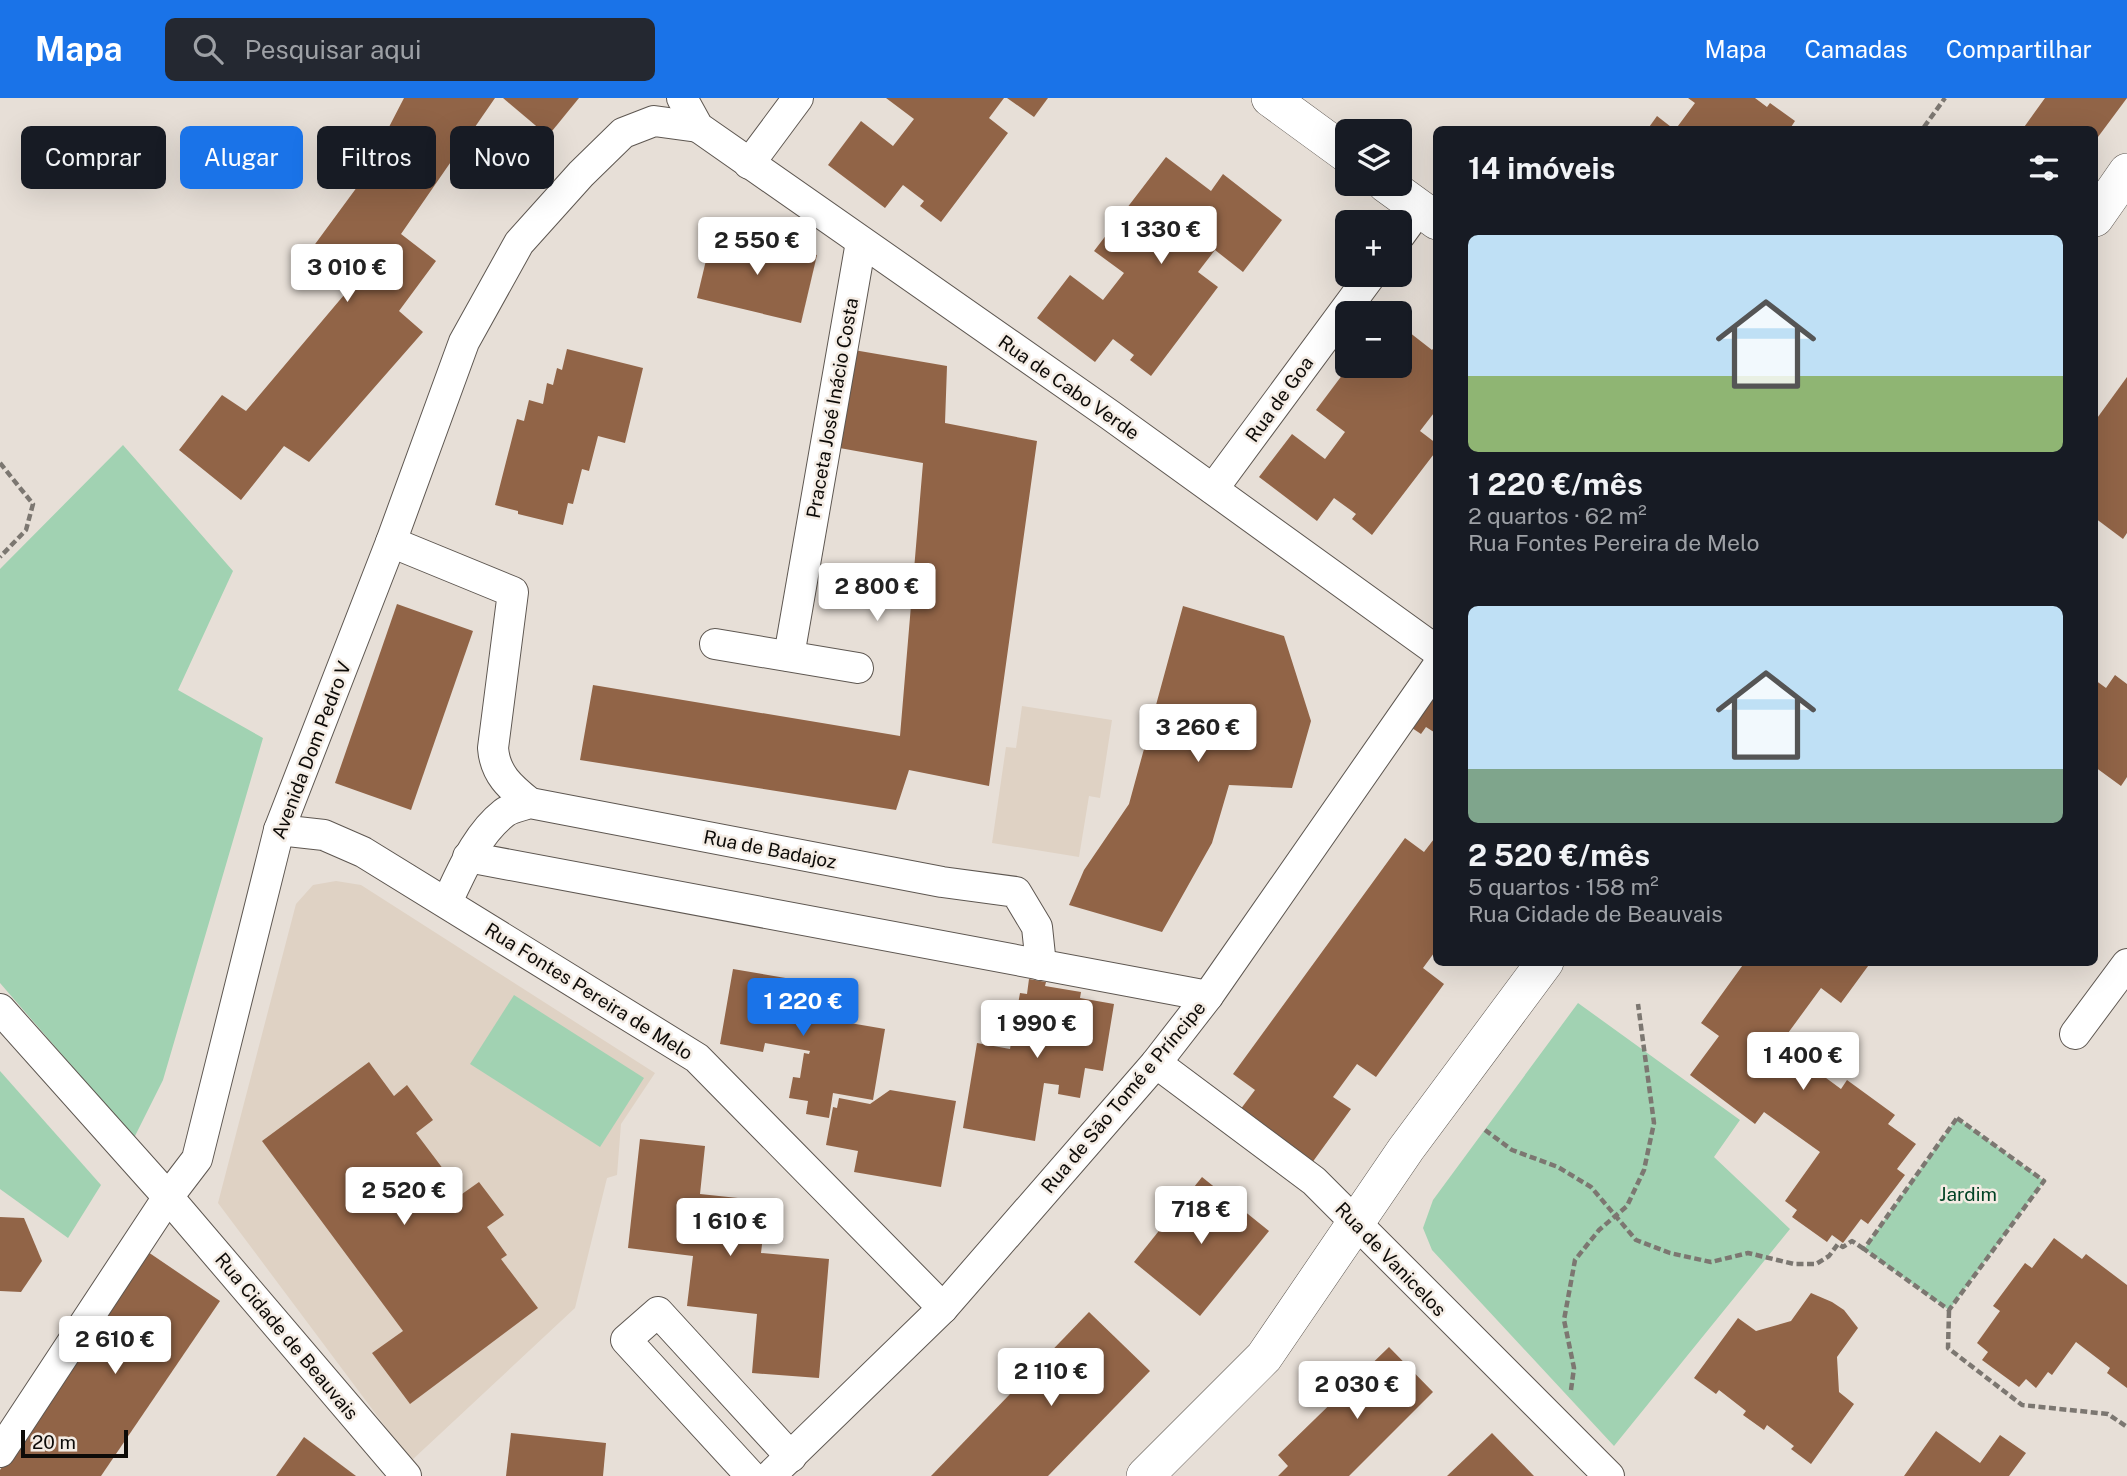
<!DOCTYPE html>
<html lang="pt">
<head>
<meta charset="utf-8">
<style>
	:root { --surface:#171b24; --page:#242831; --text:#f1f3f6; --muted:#9ea1a6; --accent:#1a73e8 }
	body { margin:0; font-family:"Public Sans",sans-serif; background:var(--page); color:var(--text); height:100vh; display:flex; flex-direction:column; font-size:26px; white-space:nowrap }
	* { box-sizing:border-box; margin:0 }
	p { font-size:23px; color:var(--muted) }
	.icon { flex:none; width:38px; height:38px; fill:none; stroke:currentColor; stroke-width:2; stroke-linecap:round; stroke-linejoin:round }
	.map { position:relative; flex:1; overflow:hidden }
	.sheet { position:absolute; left:1433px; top:28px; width:665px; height:840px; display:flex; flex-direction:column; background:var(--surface); border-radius:10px; box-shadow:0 7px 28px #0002 }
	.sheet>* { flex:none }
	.guide { position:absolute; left:21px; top:28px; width:665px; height:63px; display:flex; gap:14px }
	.buttons { position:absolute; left:1335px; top:21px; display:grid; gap:14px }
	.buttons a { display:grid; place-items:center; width:77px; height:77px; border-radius:10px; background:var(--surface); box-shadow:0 7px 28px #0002; font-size:35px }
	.scale { position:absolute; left:21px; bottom:18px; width:107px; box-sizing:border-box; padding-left:7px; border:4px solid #0d0b08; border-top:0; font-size:19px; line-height:24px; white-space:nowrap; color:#0d0b08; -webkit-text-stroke:5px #f4ece4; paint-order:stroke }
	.price { position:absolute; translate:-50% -60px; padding:0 16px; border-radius:7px; background:#fff; color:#222; font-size:23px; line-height:46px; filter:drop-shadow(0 2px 4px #0008) }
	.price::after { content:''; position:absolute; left:50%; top:42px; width:21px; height:16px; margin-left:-10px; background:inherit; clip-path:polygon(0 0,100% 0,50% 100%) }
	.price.on { background:var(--accent); color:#fff }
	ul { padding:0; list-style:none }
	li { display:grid; align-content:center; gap:14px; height:371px; padding:0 35px }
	li span { display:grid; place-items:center; height:217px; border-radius:10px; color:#555 }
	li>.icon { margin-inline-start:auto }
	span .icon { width:126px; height:126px; fill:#fffc; stroke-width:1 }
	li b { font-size:30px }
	h2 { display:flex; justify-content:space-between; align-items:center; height:84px; padding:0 35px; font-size:30px }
	.tag { padding:0 24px; border-radius:10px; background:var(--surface); box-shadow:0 7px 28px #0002; font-size:24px; line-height:63px }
	.tag.on { background:var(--accent); color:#fff }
	header { display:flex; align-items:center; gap:42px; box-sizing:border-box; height:98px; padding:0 35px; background:var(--accent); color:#fff }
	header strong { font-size:33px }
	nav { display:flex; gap:38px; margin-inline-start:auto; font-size:24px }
	.search { width:490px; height:63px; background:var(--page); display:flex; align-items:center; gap:18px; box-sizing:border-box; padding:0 24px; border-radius:10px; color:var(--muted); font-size:26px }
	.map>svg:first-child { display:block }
</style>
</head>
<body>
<header>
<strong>Mapa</strong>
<div class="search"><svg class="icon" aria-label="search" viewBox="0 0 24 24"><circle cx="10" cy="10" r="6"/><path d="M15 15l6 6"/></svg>Pesquisar aqui</div>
<nav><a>Mapa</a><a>Camadas</a><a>Compartilhar</a></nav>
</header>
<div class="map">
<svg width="2127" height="1378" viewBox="0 0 2127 1378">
	<rect width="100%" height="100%" fill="#e7dfd7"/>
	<!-- built -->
	<g fill="#dfd2c4">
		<polygon points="1022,608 1112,622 1100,700 1089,698 1079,759 992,745 1006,649 1016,650"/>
		<polygon points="336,783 361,787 655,975 621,1026 617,1077 607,1080 575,1210 411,1363 218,1105 296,806 313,787"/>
	</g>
	<!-- green -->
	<g fill="#a1d2b2">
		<polygon points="123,347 233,473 178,592 263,640 163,982 134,1040 0,885 0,471"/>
		<polygon points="514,897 644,980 600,1049 470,966"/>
		<polygon points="1578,905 1740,1022 1714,1059 1790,1131 1614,1348 1432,1152 1423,1130 1433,1102"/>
		<polygon points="0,973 101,1087 68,1140 0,1091"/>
		<polygon points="1957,1020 2044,1083 1949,1212 1864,1151"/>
	</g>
	<!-- building -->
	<g fill="#916447">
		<polygon points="404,0 495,0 401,136 436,163 399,213 423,234 309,364 284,348 241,402 179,352 222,297 246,313 355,184 310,153 360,85"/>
		<polygon points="503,0 579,0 548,38"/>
		<polygon points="886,0 1004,0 989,20 1008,35 941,124 920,108 924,103 903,87 885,110 828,67 861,23 893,48 914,21"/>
		<polygon points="1007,0 1048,0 1034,19"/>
		<polygon points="1688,0 1755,0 1767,9 1770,5 1795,23 1789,32 1675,32 1695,5"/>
		<polygon points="2045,0 2127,0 2095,43 2095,32 2022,32"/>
		<polygon points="1657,18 1675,32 1647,32"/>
		<polygon points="1166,59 1211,93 1223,76 1282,122 1243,174 1215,152 1198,174 1218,189 1151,278 1130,262 1134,257 1113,241 1095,264 1037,220 1070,177 1103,202 1124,175 1094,153"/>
		<polygon points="713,133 817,157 801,225 697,200"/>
		<polygon points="1400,227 1432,252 1437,246 1437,311 1420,333 1437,346 1437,352 1372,437 1352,421 1356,416 1334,400 1317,423 1259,379 1292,336 1325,361 1345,334 1316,312 1349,268 1400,268"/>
		<polygon points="567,251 643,270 625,345 598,338 589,373 582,371 573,406 568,405 563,427 518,416 518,413 495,407 517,321 524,323 529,302 543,306 547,285 553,287 557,270 562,272"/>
		<polygon points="848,251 947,268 945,325 1037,343 989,688 909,672 896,712 580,662 593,587 900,638 923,365 834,349"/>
		<polygon points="2127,279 2127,435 2123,441 2095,420 2095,323"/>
		<polygon points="397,506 473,533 411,712 335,685"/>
		<polygon points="1183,508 1284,538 1311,623 1292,690 1229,687 1212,745 1162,834 1069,807 1084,772 1129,706"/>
		<polygon points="2115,577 2127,586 2127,679 2121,688 2095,669 2095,582 2106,590"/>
		<polygon points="1431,596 1437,600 1437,636 1426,629 1421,636 1409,628"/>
		<polygon points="1437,737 1437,851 1423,870 1444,886 1376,979 1357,966 1333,999 1351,1011 1309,1069 1237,1016 1255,992 1233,976 1405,740 1424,754"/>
		<polygon points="1745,864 1871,864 1841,905 1821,890 1780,946 1841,991 1847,982 1895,1017 1888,1026 1916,1046 1897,1071 1905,1077 1868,1126 1861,1121 1843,1145 1832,1137 1827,1144 1792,1119 1797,1112 1785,1103 1820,1054 1764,1014 1755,1026 1690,977 1719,938 1701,925"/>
		<polygon points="733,871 821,886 815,919 885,931 873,1002 833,995 829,1020 806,1016 808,1003 789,1000 793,979 800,980 804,955 809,956 810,953 765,945 763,954 720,946"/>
		<polygon points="1029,881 1046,884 1045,888 1081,894 1080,900 1114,906 1103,973 1085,970 1080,1000 1058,996 1059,987 1044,985 1035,1043 963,1030 977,945 1010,951 1020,895 1027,896"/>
		<polygon points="369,964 394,998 407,987 433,1022 416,1035 462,1096 479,1084 504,1117 487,1129 507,1157 501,1161 538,1210 410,1306 372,1255 403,1233 262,1043"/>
		<polygon points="890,992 956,1003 941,1089 854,1074 858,1053 826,1047 833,1009 837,1010 839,1000 870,1006"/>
		<polygon points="640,1041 705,1048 700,1096 767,1103 761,1155 829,1161 819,1280 752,1275 757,1216 687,1208 693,1158 628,1150"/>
		<polygon points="1202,1079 1269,1133 1200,1218 1134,1164"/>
		<polygon points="0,1119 24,1120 42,1163 21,1194 0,1193"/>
		<polygon points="2054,1140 2082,1161 2086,1156 2127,1187 2127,1290 2107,1275 2110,1270 2076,1244 2052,1277 2048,1274 2036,1290 2026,1281 2019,1289 1982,1262 1988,1254 1977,1245 2000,1213 1993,1208 2025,1165 2032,1170"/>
		<polygon points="148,1154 220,1203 101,1378 0,1378 0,1372"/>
		<polygon points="1811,1195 1832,1204 1844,1212 1858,1230 1837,1259 1839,1294 1854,1306 1811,1366 1791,1351 1794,1348 1767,1327 1764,1332 1743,1317 1746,1313 1719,1292 1716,1296 1694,1280 1738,1220 1756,1233 1791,1223"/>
		<polygon points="1089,1214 1150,1273 1048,1378 931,1378"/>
		<polygon points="1389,1249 1433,1294 1349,1378 1278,1378 1288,1368 1278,1357"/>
		<polygon points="1936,1333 1980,1365 2000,1337 2026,1355 2009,1378 1904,1378"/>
		<polygon points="511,1335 606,1345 603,1378 506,1378"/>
		<polygon points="1492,1335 1534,1378 1447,1378"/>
		<polygon points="304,1339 356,1378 276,1378"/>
	</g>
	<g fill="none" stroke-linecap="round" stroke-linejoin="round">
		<!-- minor casing -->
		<g stroke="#5e5751" stroke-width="32">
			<g id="minor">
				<polyline points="682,0 698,29 1110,317 1437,553"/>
				<polyline points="749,66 798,0"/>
				<polyline points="1400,137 1419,111"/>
				<polyline points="1213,391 1371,177"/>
				<path d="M391,444L513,494L493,650C495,676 510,689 530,705"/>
				<polyline points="715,546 858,570"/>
				<polyline points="789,558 861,144"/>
				<polyline points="279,732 324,737 363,754 697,960 943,1210"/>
				<polyline points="468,759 1208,898"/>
				<path d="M447,804C462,773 476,737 504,715C510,710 521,708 530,705L942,784L1016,794L1037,829L1041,867"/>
				<polyline points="0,911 168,1099 406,1378"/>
				<polyline points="2075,936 2127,866"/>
				<polyline points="1156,965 1314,1083 1609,1378"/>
				<polyline points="0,1354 168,1099 197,1061 279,732 391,444 464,244 519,145 581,76 623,35 654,23 698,29"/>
				<polyline points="751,1378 626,1242 658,1214 791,1359"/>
				<polyline points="770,1378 943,1210 1156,965 1208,898 1437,569"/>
			</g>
		</g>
		<!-- tertiary casing -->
		<g stroke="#5e5751" stroke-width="38">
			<g id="tertiary">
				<polyline points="1270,0 1348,57"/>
				<polyline points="1386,86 1437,123"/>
				<polyline points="2095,120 2127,74"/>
				<polyline points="1145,1378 1264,1259 1406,1051 1545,864"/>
			</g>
		</g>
		<!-- path -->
		<g stroke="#7c7771" stroke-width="4.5" stroke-dasharray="7 3.5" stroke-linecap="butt">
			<polyline points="1924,29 1945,0"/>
			<polyline points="0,365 33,406 26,432 0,459"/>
			<polygon points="1957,1020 2044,1083 1949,1212 1864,1151"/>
			<polyline points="1485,1032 1512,1052 1558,1069 1591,1089 1636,1142 1670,1155 1711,1164 1748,1155 1794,1166 1816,1166 1829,1158 1838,1146 1843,1149 1852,1143 1864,1151"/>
			<polyline points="1949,1213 1948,1250 2022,1307 2108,1316 2127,1329"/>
			<polyline points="1571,1292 1574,1270 1564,1222 1575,1162 1599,1132 1627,1108 1644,1072 1654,1025 1638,906"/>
		</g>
		<!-- minor -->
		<use href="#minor" stroke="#fff" stroke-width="30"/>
		<!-- tertiary -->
		<use href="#tertiary" stroke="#fff" stroke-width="37"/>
	</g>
	<g text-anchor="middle" stroke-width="5" stroke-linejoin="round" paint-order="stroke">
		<!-- street labels -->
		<g font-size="19" fill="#0d0b08" stroke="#f4ece4">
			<text transform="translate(1069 289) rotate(35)" y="7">Rua de Cabo Verde</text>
			<text transform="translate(1279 301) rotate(-54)" y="7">Rua de Goa</text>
			<text transform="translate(832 310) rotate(-80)" y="7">Praceta José Inácio Costa</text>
			<text transform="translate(311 652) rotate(-69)" y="7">Avenida Dom Pedro V</text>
			<text transform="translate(770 751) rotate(11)" y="7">Rua de Badajoz</text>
			<text transform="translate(589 893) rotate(32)" y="7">Rua Fontes Pereira de Melo</text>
			<text transform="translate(1123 999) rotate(-50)" y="7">Rua de São Tomé e Príncipe</text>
			<text transform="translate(1391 1161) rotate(46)" y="7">Rua de Vanicelos</text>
			<text transform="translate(287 1238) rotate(50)" y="7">Rua Cidade de Beauvais</text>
		</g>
		<!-- park labels -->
		<g font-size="19" fill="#004224" stroke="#f4ece4">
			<text x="1968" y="1103">Jardim</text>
		</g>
	</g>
</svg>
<div class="buttons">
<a><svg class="icon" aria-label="layers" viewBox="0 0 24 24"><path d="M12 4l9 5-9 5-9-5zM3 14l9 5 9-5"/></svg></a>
<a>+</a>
<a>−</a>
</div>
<div class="scale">20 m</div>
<b class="price" style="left:1161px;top:168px">1 330 €</b>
<b class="price" style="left:757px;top:179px">2 550 €</b>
<b class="price" style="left:347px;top:206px">3 010 €</b>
<b class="price" style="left:877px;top:525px">2 800 €</b>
<b class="price" style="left:1198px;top:666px">3 260 €</b>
<b class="price on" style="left:803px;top:940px">1 220 €</b>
<b class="price" style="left:1037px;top:962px">1 990 €</b>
<b class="price" style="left:1803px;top:994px">1 400 €</b>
<b class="price" style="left:404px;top:1129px">2 520 €</b>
<b class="price" style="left:1201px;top:1148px">718 €</b>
<b class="price" style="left:730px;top:1160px">1 610 €</b>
<b class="price" style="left:115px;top:1278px">2 610 €</b>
<b class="price" style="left:1051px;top:1310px">2 110 €</b>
<b class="price" style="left:1357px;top:1323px">2 030 €</b>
<div class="guide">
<a class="tag">Comprar</a>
<a class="tag on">Alugar</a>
<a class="tag">Filtros</a>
<a class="tag">Novo</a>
</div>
<section class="sheet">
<h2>14 imóveis<svg class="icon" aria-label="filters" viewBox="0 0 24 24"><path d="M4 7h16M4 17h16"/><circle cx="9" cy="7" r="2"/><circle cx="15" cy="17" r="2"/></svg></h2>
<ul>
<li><span style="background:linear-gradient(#bfe0f5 65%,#8fb573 0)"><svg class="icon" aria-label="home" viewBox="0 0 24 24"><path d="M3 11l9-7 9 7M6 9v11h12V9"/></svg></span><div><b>1 220 €/mês</b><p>2 quartos · 62 m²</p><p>Rua Fontes Pereira de Melo</p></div></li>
<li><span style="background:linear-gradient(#bfe0f5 75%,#7fa58c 0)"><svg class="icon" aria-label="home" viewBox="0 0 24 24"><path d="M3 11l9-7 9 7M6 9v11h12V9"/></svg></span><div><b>2 520 €/mês</b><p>5 quartos · 158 m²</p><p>Rua Cidade de Beauvais</p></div></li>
</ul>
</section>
</div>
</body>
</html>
